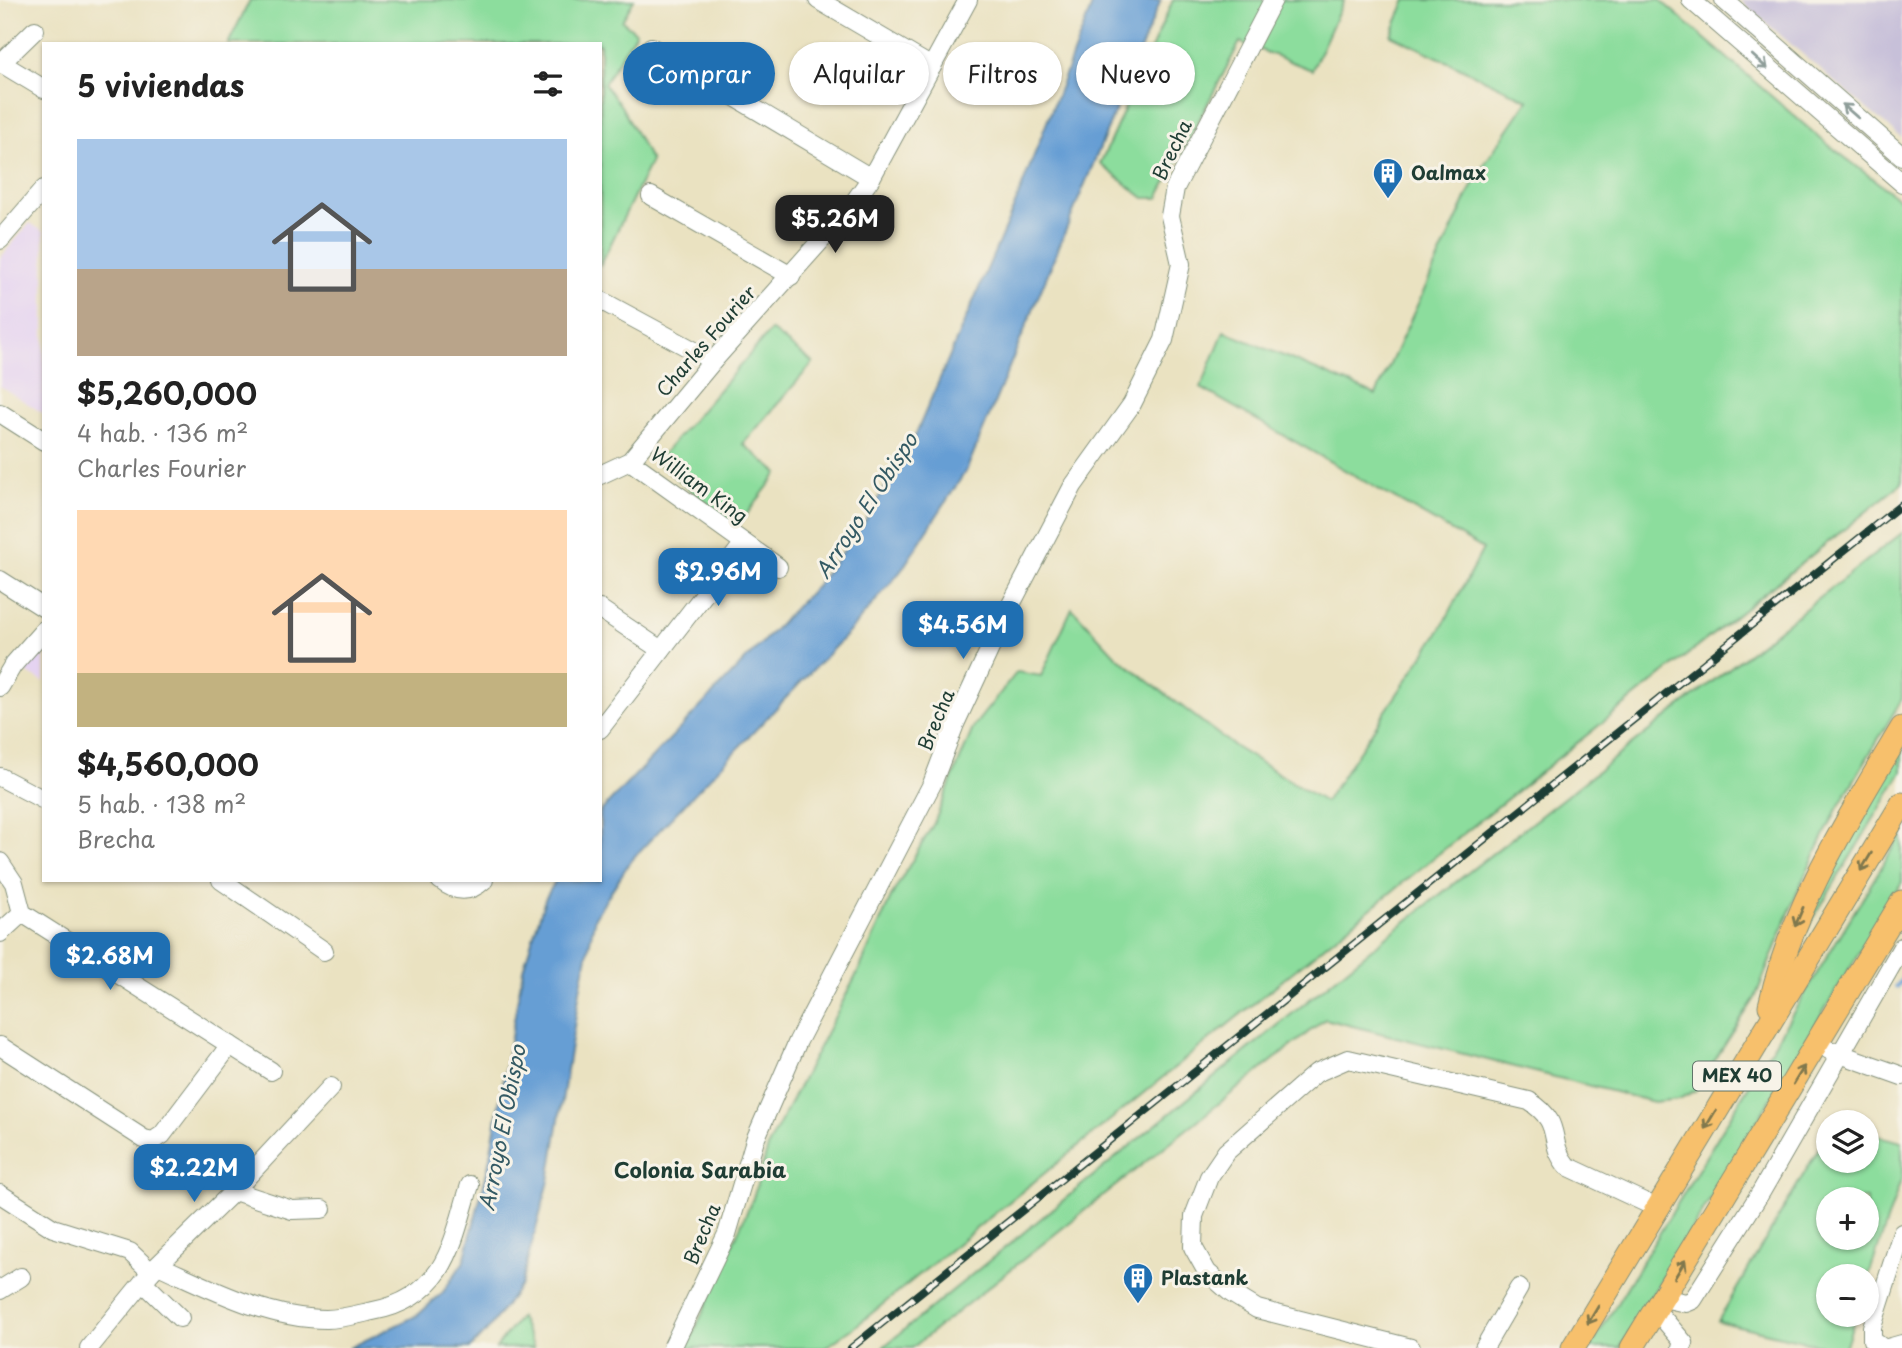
<!DOCTYPE html>
<html lang="es">
<head>
<meta charset="utf-8">
<style>
	:root { --surface:#fff; --page:#f2f2f2; --text:#222; --muted:#767676; --accent:#1f6fb2 }
	body { margin:0; font-family:"Playpen Sans",sans-serif; background:var(--page); color:var(--text); height:100vh; display:flex; flex-direction:column; font-size:26px; white-space:nowrap }
	* { box-sizing:border-box; margin:0 }
	p { font-size:23px; color:var(--muted) }
	.icon { flex:none; width:38px; height:38px; fill:none; stroke:currentColor; stroke-width:2; stroke-linecap:round; stroke-linejoin:round }
	.map { position:relative; flex:1; overflow:hidden }
	.side { position:absolute; left:42px; top:42px; width:560px; height:840px; display:flex; flex-direction:column; background:var(--surface); border-radius:0px; box-shadow:0 2px 5px #0004 }
	.side>* { flex:none }
	.banner { position:absolute; left:623px; top:42px; width:665px; height:63px; display:flex; gap:14px }
	.buttons { position:absolute; left:1816px; top:1110px; display:grid; gap:14px }
	.buttons a { display:grid; place-items:center; width:63px; height:63px; border-radius:50%; background:var(--surface); box-shadow:0 2px 5px #0004; font-size:35px }
	.price { position:absolute; translate:-50% -60px; padding:0 16px; border-radius:14px; background:var(--accent); color:#fff; font-size:23px; line-height:46px; filter:drop-shadow(0 2px 4px #0008) }
	.price::after { content:''; position:absolute; left:50%; top:42px; width:21px; height:16px; margin-left:-10px; background:inherit; clip-path:polygon(0 0,100% 0,50% 100%) }
	.price.active { background:#222; color:#fff }
	ul { padding:0; list-style:none }
	li { display:grid; align-content:center; gap:14px; height:371px; padding:0 35px }
	li span { display:grid; place-items:center; height:217px; border-radius:0px; color:#555 }
	li>.icon { margin-inline-start:auto }
	span .icon { width:126px; height:126px; fill:#fffc; stroke-width:1 }
	li b { font-size:30px }
	h2 { display:flex; justify-content:space-between; align-items:center; height:84px; padding:0 35px; font-size:30px }
	.pill { padding:0 24px; border-radius:32px; background:var(--surface); box-shadow:0 2px 5px #0004; font-size:24px; line-height:63px }
	.pill.active { background:var(--accent); color:#fff }
	.map>svg:first-child { display:block }
</style>
</head>
<body>
<div class="map">
<svg width="1902" height="1348" viewBox="0 0 1902 1348">
	<rect width="100%" height="100%" fill="#f7f3e8"/>
	<filter id="ink" filterUnits="userSpaceOnUse"><feTurbulence type="fractalNoise" baseFrequency=".0143" numOctaves="2"/><feDisplacementMap in="SourceGraphic" scale="14" xChannelSelector="R" yChannelSelector="G"/><feConvolveMatrix kernelMatrix="1 2 1 2 8 2 1 2 1" color-interpolation-filters="sRGB"/></filter>
	<filter id="wash" filterUnits="userSpaceOnUse"><feTurbulence type="fractalNoise" baseFrequency=".00686" numOctaves="4" result="noise"/><feDisplacementMap in="SourceGraphic" scale="28" xChannelSelector="R" yChannelSelector="G"/><feGaussianBlur stdDeviation="1.57" result="paint"/><feColorMatrix in="noise" values="0 0 0 0 0 0 0 0 0 0 0 0 0 0 0 0 0 1.4 0 .05"/><feComposite in="paint" operator="in"/></filter>
	<g filter="url(#wash)">
		<rect width="100%" height="100%" fill="#eae2c1"/>
		<!-- built -->
		<g fill="#e5d3f1">
			<polygon points="30,223 44,232 44,414 0,386 0,258"/>
			<polygon points="44,648 44,682 22,670"/>
		</g>
		<!-- industrial -->
		<polygon fill="#c7c0d9" points="1740,0 1902,0 1902,138 1836,83"/>
		<!-- green -->
		<g fill="#8cdd9d" stroke="#568d68" stroke-width="2" fill-rule="evenodd">
			<polygon points="250,0 634,0 622,21 636,32 604,84 621,106 651,161 600,266 600,44 228,44"/>
			<polygon points="1173,0 1344,0 1312,70 1240,42 1158,198 1144,198 1100,164"/>
			<polygon points="1406,0 1660,0 1821,139 1902,201 1902,483 1437,855 856,1326 825,1348 687,1348 753,1198 769,1144 860,968 892,895 934,823 974,726 1017,672 1041,676 1072,608 1117,657 1235,747 1325,802 1442,627 1483,549 1201,388 1224,331 1376,395 1477,175 1528,100 1391,35"/>
			<polygon points="771,330 813,363 743,444 778,473 737,527 656,462"/>
			<polygon points="1902,533 1902,699 1837,809 1799,888 1755,998 1695,1091 1679,1099 1654,1102 1325,1019 912,1348 882,1348 1396,929"/>
			<polygon points="1902,745 1902,772 1806,930 1818,896"/>
			<polygon points="1902,833 1902,882 1620,1348 1590,1348"/>
			<path d="M1829,1131V1160H1867V1133L1902,1142V1177L1867,1281V1276H1829V1314H1856L1845,1348H1832L1718,1321ZM1829,1199H1867V1237H1829Z"/>
			<polygon points="520,1317 534,1348 496,1348"/>
		</g>
		<!-- water -->
		<polygon fill="#669ed4" stroke="#426e84" stroke-width="2" points="1094,0 1161,0 967,469 901,571 849,632 631,860 595,917 580,990 549,1181 521,1284 486,1332 470,1348 349,1348 418,1315 443,1292 464,1261 488,1168 523,969 545,899 556,880 600,880 600,812 816,586 864,523 915,436 1014,207"/>
		<g fill="none" stroke-linecap="round" stroke-linejoin="round">
			<!-- stream -->
			<polyline stroke="#669ed4" stroke-width="5" points="1897,987 1902,980"/>
		</g>
	</g>
	<g filter="url(#ink)">
		<g fill="none" stroke-linecap="round" stroke-linejoin="round">
			<!-- minor casing -->
			<g stroke="#84907a" stroke-width="20">
				<g id="minor">
					<polyline points="818,0 932,67"/>
					<polyline points="1691,0 1902,183"/>
					<polyline points="1724,0 1902,156"/>
					<polyline points="651,47 871,178"/>
					<polyline points="1,63 44,89"/>
					<polyline points="0,64 35,30"/>
					<polyline points="651,196 791,276"/>
					<polyline points="0,240 44,189"/>
					<polyline points="602,301 713,361"/>
					<polyline points="0,413 44,441"/>
					<polyline points="630,461 778,567"/>
					<polyline points="600,475 630,461 713,361 850,208 871,178 968,0"/>
					<polyline points="0,580 44,608"/>
					<polyline points="600,609 661,650"/>
					<polyline points="0,687 13,665 44,630"/>
					<polyline points="600,729 744,543"/>
					<polyline points="0,777 44,800"/>
					<polyline points="0,862 14,883 22,913 271,1071"/>
					<polyline points="221,880 324,951"/>
					<path d="M440,880C455,892 469,894 484,880"/>
					<polyline points="0,933 22,913"/>
					<polyline points="0,1046 144,1139 153,1141 162,1135 230,1045"/>
					<polyline points="1829,1050 1902,1076"/>
					<polyline points="234,1191 292,1210 322,1209"/>
					<polyline points="0,1194 53,1228 130,1252 151,1272"/>
					<path d="M160,1266C211,1289 268,1319 326,1319C342,1319 359,1314 373,1311C400,1306 423,1294 439,1270C455,1245 461,1213 470,1185"/>
					<polyline points="143,1282 180,1318"/>
					<polyline points="0,1290 21,1277"/>
					<polyline points="1663,1298 1686,1303 1693,1300 1761,1192 1902,947"/>
					<polyline points="1655,1309 1684,1343 1681,1348"/>
					<polyline points="89,1348 151,1272 234,1191 331,1087"/>
					<polyline points="672,1348 727,1234 755,1140 798,1041 932,784 955,724 1006,614 1073,486 1132,404 1164,340 1181,264 1170,216 1175,188 1273,0"/>
					<path d="M1411,1348L1257,1309L1231,1293L1207,1272L1193,1247L1194,1216L1209,1177L1226,1152L1316,1073L1348,1059L1529,1101C1565,1124 1546,1141 1567,1166L1657,1208"/>
					<polyline points="1484,1348 1519,1288"/>
					<polyline points="1883,1348 1872,1340 1872,1327 1902,1233"/>
					<polyline points="1888,1348 1902,1344"/>
				</g>
			</g>
			<!-- major casing -->
			<g stroke="#84907a" stroke-width="25">
				<g id="major">
					<path d="M1770,1006C1792,905 1850,816 1902,728"/>
					<polyline points="1573,1348 1902,804"/>
					<polyline points="1632,1348 1902,902"/>
				</g>
			</g>
			<!-- minor -->
			<use href="#minor" stroke="#fff" stroke-width="18"/>
			<!-- major -->
			<use href="#major" stroke="#f7c06c" stroke-width="23"/>
			<!-- rail casing -->
			<g stroke="#1f3d34" stroke-width="8">
				<polyline id="rail" points="851,1348 1902,504"/>
			</g>
			<!-- rail -->
			<use href="#rail" stroke="#f7f3e8" stroke-width="5" stroke-dasharray="16" stroke-linecap="butt"/>
		</g>
		<!-- one-way arrows -->
		<defs><path id="oneway-shaft" d="M-6 0H5M1.5-3L5.5 0L1.5 3" fill="none" stroke-width="1.6" stroke-linecap="round" stroke-linejoin="round" transform="scale(1.75)"/></defs>
		<g stroke="#8f9e9a">
			<use href="#oneway-shaft" transform="translate(1760 62) rotate(42)"/>
			<use href="#oneway-shaft" transform="translate(1850 111) rotate(-139)"/>
		</g>
		<g stroke="#80784d">
			<use href="#oneway-shaft" transform="translate(1866 862) rotate(121)"/>
			<use href="#oneway-shaft" transform="translate(1799 917) rotate(113)"/>
			<use href="#oneway-shaft" transform="translate(1799 1075) rotate(-59)"/>
			<use href="#oneway-shaft" transform="translate(1710 1120) rotate(121)"/>
			<use href="#oneway-shaft" transform="translate(1680 1269) rotate(-59)"/>
			<use href="#oneway-shaft" transform="translate(1593 1315) rotate(121)"/>
		</g>
	</g>
	<!-- icons -->
	<defs>
		<g id="building-pin" transform="scale(1.575)"><path d="M0 17L-7.5 6A9.5 9.5 0 1 1 7.5 6Z" fill="#1f6fb2" stroke="#f7f3e8"/><path d="M-4-6H4V6H1V3H-1V6H-4ZM-2.5-4.3h1.7v1.8h-1.7ZM.8-4.3h1.7v1.8H.8ZM-2.5-1h1.7V.8h-1.7ZM.8-1h1.7V.8H.8Z" fill="#fff"/></g>
	</defs>
	<g fill-rule="evenodd">
		<use href="#building-pin" x="1388" y="173"/>
		<use href="#building-pin" x="1138" y="1278"/>
	</g>
	<g text-anchor="middle" stroke-width="6" stroke-linejoin="round" paint-order="stroke">
		<!-- shield labels -->
		<rect fill="#f7f3e8" stroke="#60746a" stroke-width="2" x="1693" y="1061.5" width="88" height="29" rx="5"/>
		<g font-size="18" font-weight="bold" fill="#1f3d34">
			<text x="1737" y="1082">MEX 40</text>
		</g>
		<!-- street labels -->
		<g font-size="19" fill="#1f3d34" stroke="#f7f3e8">
			<text transform="translate(1172 150) rotate(-64)" y="7">Brecha</text>
			<text transform="translate(706 341) rotate(-49)" y="7">Charles Fourier</text>
			<text transform="translate(699 485) rotate(36)" y="7">William King</text>
			<text transform="translate(936 720) rotate(-67)" y="7">Brecha</text>
			<text transform="translate(702 1234) rotate(-67)" y="7">Brecha</text>
		</g>
		<!-- poi labels -->
		<g font-size="19" font-weight="bold" fill="#1f3d34" stroke="#f7f3e8" text-anchor="start">
			<text x="1411" y="180">Oalmax</text>
			<text x="1161" y="1285">Plastank</text>
		</g>
		<!-- water labels -->
		<g font-size="21" font-style="italic" fill="#345a64" stroke="#f7f3e8">
			<text transform="translate(867 506) rotate(-57)" y="7">Arroyo El Obispo</text>
			<text transform="translate(503 1128) rotate(-79)" y="7">Arroyo El Obispo</text>
		</g>
		<!-- neighbourhood labels -->
		<g font-size="21" font-weight="bold" fill="#1f3d34" stroke="#f7f3e8">
			<text x="700" y="1178">Colonia Sarabia</text>
		</g>
	</g>
</svg>
<div class="buttons">
<a><svg class="icon" aria-label="layers" viewBox="0 0 24 24"><path d="M12 4l9 5-9 5-9-5zM3 14l9 5 9-5"/></svg></a>
<a>+</a>
<a>−</a>
</div>
<b class="price active" style="left:835px;top:255px">$5.26M</b>
<b class="price" style="left:718px;top:608px">$2.96M</b>
<b class="price" style="left:963px;top:661px">$4.56M</b>
<b class="price" style="left:110px;top:992px">$2.68M</b>
<b class="price" style="left:194px;top:1204px">$2.22M</b>
<div class="banner">
<a class="pill active">Comprar</a>
<a class="pill">Alquilar</a>
<a class="pill">Filtros</a>
<a class="pill">Nuevo</a>
</div>
<section class="side">
<h2>5 viviendas<svg class="icon" aria-label="filters" viewBox="0 0 24 24"><path d="M4 7h16M4 17h16"/><circle cx="9" cy="7" r="2"/><circle cx="15" cy="17" r="2"/></svg></h2>
<ul>
<li><span style="background:linear-gradient(#a9c7e8 60%,#b9a48a 0)"><svg class="icon" aria-label="home" viewBox="0 0 24 24"><path d="M3 11l9-7 9 7M6 9v11h12V9"/></svg></span><div><b>$5,260,000</b><p>4 hab. · 136 m²</p><p>Charles Fourier</p></div></li>
<li><span style="background:linear-gradient(#ffd9b3 75%,#c2b280 0)"><svg class="icon" aria-label="home" viewBox="0 0 24 24"><path d="M3 11l9-7 9 7M6 9v11h12V9"/></svg></span><div><b>$4,560,000</b><p>5 hab. · 138 m²</p><p>Brecha</p></div></li>
</ul>
</section>
</div>
</body>
</html>
